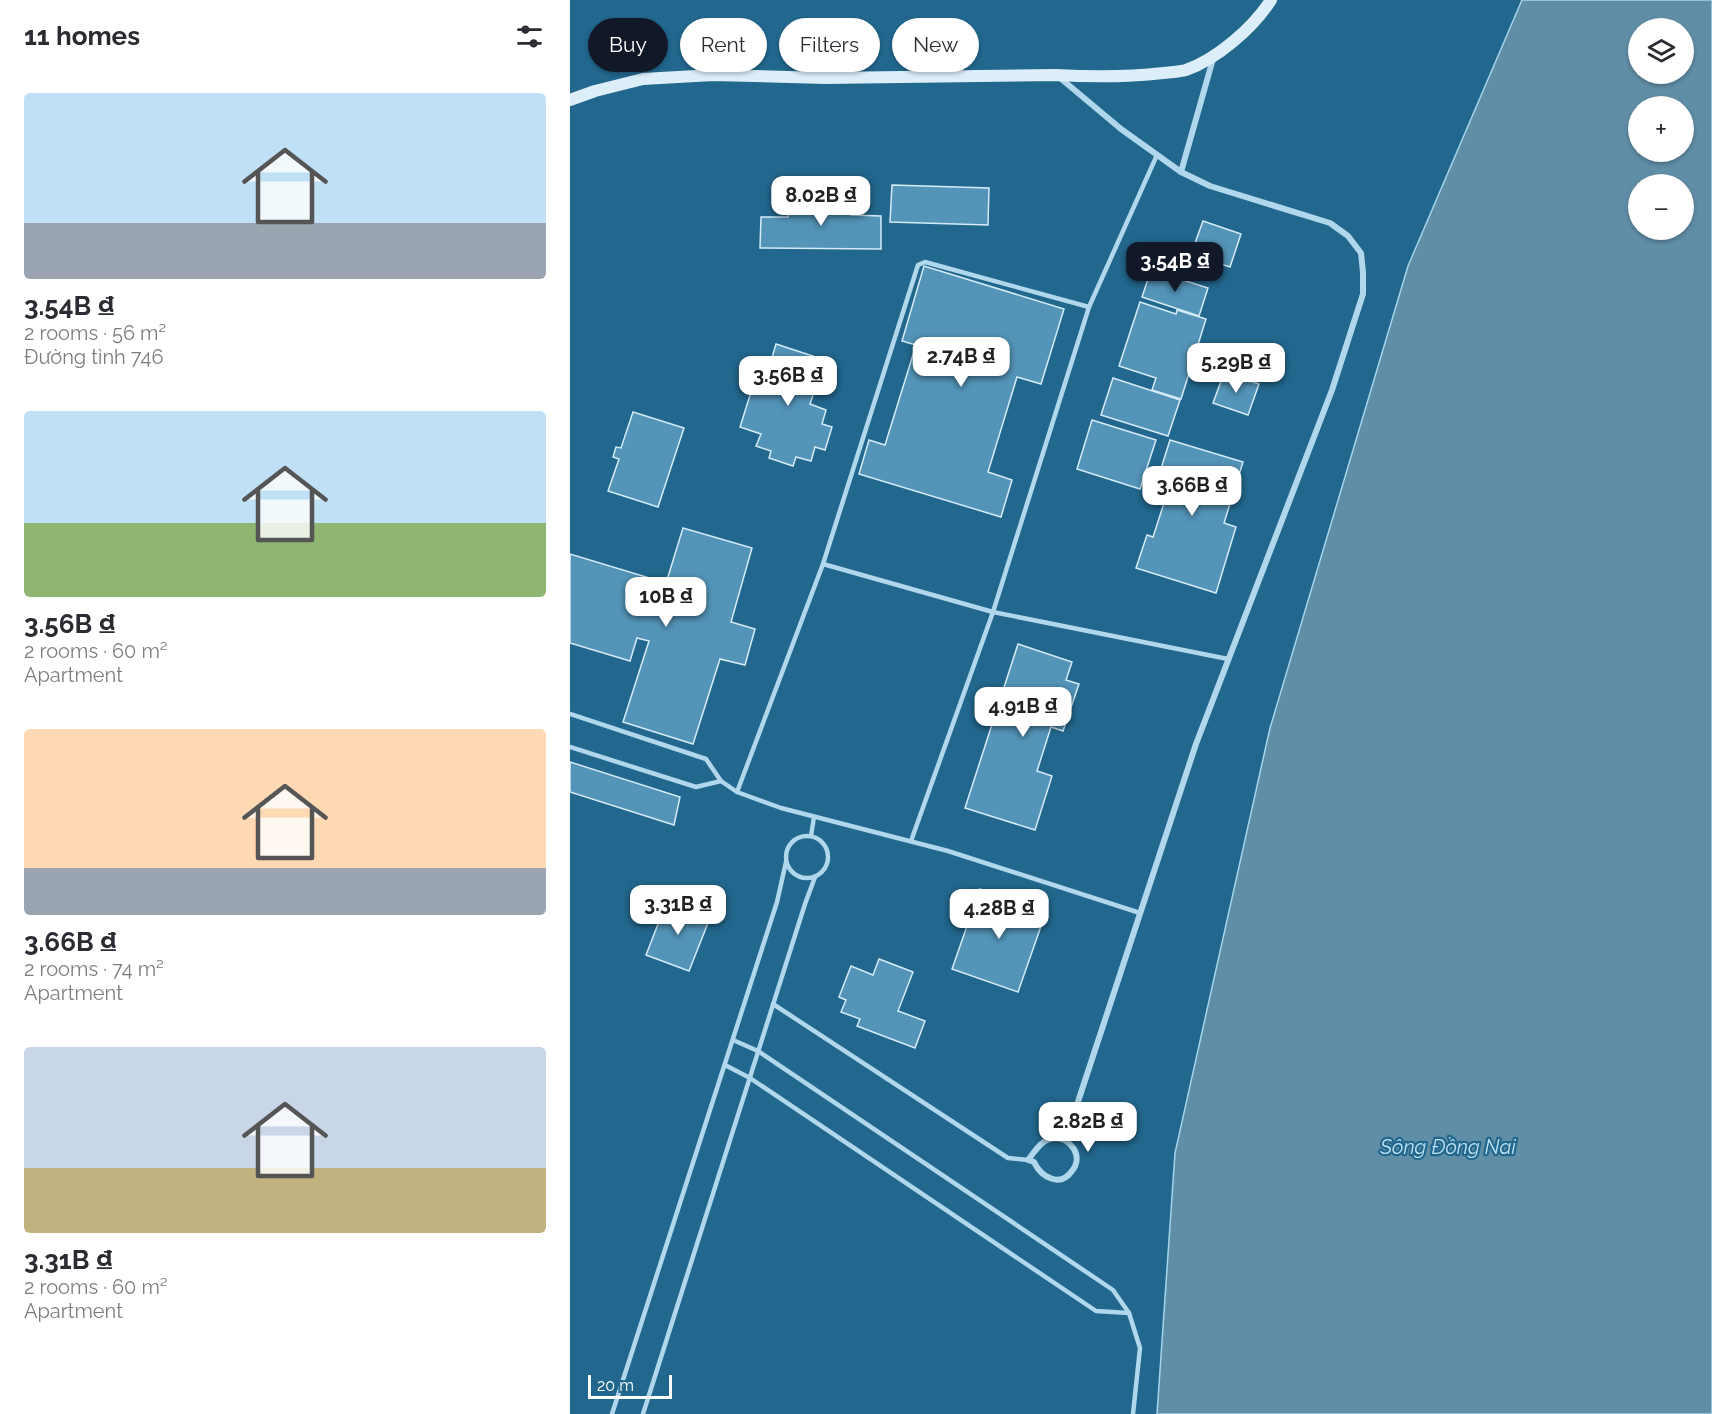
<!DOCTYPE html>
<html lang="en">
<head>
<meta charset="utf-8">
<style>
	:root { --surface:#fff; --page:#f2f2f3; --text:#2b2b33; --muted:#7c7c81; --accent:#111827 }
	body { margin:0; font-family:Raleway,sans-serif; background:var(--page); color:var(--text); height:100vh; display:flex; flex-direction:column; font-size:22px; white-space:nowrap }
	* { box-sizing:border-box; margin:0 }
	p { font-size:20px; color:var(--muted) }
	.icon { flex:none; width:33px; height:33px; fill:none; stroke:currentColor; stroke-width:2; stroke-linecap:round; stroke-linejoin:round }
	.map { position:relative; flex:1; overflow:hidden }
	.drawer { display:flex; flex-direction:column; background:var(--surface); width:570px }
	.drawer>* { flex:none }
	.guide { position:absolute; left:18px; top:18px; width:570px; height:54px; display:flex; gap:12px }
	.tools { position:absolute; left:1058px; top:18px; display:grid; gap:12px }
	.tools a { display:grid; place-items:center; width:66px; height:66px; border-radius:50%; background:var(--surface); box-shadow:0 2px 4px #0004; font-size:30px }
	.scale { position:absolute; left:18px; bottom:15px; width:84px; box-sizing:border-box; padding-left:6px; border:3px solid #fff; border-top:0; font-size:16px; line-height:21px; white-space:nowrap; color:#fff; -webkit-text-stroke:4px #22678d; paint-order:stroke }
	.price { position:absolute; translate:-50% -51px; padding:0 14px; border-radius:12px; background:#fff; color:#222; font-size:20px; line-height:39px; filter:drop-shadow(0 2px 3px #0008) }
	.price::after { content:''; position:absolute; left:50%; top:36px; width:18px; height:14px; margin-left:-9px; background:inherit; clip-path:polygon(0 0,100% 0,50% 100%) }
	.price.current { background:var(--accent); color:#fff }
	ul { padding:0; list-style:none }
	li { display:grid; align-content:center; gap:12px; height:318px; padding:0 24px }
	li span { display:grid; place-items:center; height:186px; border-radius:6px; color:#555 }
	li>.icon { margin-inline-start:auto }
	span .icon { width:108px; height:108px; fill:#fffc; stroke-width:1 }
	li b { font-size:26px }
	h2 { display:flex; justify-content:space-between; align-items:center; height:72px; padding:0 24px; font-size:26px }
	.tag { padding:0 21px; border-radius:27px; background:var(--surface); box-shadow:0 2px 4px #0004; font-size:21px; line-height:54px }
	.tag.current { background:var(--accent); color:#fff }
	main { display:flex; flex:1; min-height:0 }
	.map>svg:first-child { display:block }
</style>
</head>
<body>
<main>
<section class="drawer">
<h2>11 homes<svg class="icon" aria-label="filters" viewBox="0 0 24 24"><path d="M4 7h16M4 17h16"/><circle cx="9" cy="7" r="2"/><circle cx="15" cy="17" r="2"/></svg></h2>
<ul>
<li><span style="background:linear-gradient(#bfe0f5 70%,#9aa5b1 0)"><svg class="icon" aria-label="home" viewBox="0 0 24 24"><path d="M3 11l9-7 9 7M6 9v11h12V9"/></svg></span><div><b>3.54B ₫</b><p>2 rooms · 56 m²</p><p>Đường tỉnh 746</p></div></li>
<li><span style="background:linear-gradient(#bfe0f5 60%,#8fb573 0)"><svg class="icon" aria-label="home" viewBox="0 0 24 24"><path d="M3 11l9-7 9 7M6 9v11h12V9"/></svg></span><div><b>3.56B ₫</b><p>2 rooms · 60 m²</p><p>Apartment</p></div></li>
<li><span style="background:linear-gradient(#ffd9b3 75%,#9aa5b1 0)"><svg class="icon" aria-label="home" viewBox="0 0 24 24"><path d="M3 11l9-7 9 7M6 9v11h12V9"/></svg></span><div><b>3.66B ₫</b><p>2 rooms · 74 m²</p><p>Apartment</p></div></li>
<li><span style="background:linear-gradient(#c9d6e8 65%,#c2b280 0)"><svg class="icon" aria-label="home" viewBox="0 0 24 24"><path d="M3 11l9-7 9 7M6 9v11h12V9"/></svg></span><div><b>3.31B ₫</b><p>2 rooms · 60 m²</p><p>Apartment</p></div></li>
</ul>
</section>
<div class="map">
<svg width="1142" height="1414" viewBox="0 0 1142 1414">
	<rect width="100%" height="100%" fill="#22678d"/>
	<!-- water -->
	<path fill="#608ea7" stroke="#a4d5ec" stroke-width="1.5" fill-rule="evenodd" d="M952,0H1142V1414H587L605,1153L700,728L838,266ZM1068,28H1113V74H1068ZM1068,106H1113V152H1068ZM1068,184H1113V230H1068Z"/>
	<!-- building -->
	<g fill="#5394b8" stroke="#d5ecf8" stroke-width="1.5">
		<polygon points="322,185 419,188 418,225 320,222"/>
		<polygon points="218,200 282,200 281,215 311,216 311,249 190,248 191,217 218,217"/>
		<polygon points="633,221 671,234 660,267 621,254"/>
		<polygon points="354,266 494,309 471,384 447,377 418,472 442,480 431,517 289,474 299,440 315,445 346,345 332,341"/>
		<polygon points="581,270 638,288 629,316 572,297"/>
		<polygon points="570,302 606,314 607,310 636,319 611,399 582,390 586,378 549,366"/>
		<polygon points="206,344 255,360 240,404 256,410 252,424 262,427 255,450 245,447 241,461 226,457 223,466 199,458 201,451 186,446 191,434 170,427 181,392 186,394 197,360 201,361"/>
		<polygon points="654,373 689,384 678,415 643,403"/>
		<polygon points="543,378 610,400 598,436 531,415"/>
		<polygon points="63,412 114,428 88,507 38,491 49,459 43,457 46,447 51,448"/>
		<polygon points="522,420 586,440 570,489 507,469"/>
		<polygon points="600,440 673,462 654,523 666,527 646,593 566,568 577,535 583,537 595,500 582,497"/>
		<polygon points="113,528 182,548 161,622 185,629 175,665 150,659 123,744 53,722 79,641 67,638 60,661 0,643 0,554 86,580 80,603 89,606"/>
		<polygon points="448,644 502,662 496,680 509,684 493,731 481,727 467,771 482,776 465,830 395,808"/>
		<polygon points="0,762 110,797 104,825 0,792"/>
		<polygon points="410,889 476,912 448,992 382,969"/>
		<polygon points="97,901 140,918 119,971 76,955"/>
		<polygon points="309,959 343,972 328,1011 355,1021 345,1048 287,1026 290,1019 271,1012 276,1000 269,997 281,966 303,975"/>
	</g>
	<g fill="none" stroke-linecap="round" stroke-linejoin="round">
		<!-- lane -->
		<g stroke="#b0d7eb" stroke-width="4.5">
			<polyline points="519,307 355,262 348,265 253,564 423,612 658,659"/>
			<polyline points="0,714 136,759 151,781 167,792 211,808 378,851 570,913"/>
			<polyline points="0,747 126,787 151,781"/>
			<polyline points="167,792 253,564"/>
			<circle cx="237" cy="857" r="21"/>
			<polyline points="241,836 244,817"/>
			<polyline points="341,841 423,612 519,307 587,155"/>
			<polyline points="203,1004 438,1158 458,1160"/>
			<polyline points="163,1040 188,1051 543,1290 559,1313 570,1348 563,1414"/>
			<polyline points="155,1065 180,1078 526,1311 559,1313"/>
			<polyline points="42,1414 207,902 216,862"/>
			<polyline points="73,1414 235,904 245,877"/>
		</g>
		<!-- street -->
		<g stroke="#b0d7eb" stroke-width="6">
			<polyline points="489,77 551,129 611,172 640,186 760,223 778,236 791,253 793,272 793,294 762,390 626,744 498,1132 491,1138"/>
			<polyline points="611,172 643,59"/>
			<path d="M484,1138C501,1138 514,1156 502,1171C490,1188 471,1177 464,1162L458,1160C466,1150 471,1140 484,1138Z"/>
		</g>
		<!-- secondary -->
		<path stroke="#dceef9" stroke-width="12" d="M0,100L25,91L73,79L143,75L255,78L486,75C521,77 558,77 593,73C600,72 609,72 616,70C647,59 683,28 701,0"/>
	</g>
	<g text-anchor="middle" stroke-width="4.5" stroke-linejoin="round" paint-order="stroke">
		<!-- water labels -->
		<g font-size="20" font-style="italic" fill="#bfe2f3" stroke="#22678d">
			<text x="878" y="1154">Sông Đồng Nai</text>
		</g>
	</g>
</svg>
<div class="tools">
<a><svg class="icon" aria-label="layers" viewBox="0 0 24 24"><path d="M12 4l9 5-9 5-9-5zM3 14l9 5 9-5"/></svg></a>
<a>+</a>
<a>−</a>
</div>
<div class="scale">20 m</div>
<b class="price" style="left:251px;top:227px">8.02B ₫</b>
<b class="price current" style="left:605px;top:293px">3.54B ₫</b>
<b class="price" style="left:391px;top:388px">2.74B ₫</b>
<b class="price" style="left:666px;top:394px">5.29B ₫</b>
<b class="price" style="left:218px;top:407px">3.56B ₫</b>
<b class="price" style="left:622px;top:517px">3.66B ₫</b>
<b class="price" style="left:96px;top:628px">10B ₫</b>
<b class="price" style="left:453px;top:738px">4.91B ₫</b>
<b class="price" style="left:108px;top:936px">3.31B ₫</b>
<b class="price" style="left:429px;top:940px">4.28B ₫</b>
<b class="price" style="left:518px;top:1153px">2.82B ₫</b>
<div class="guide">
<a class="tag current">Buy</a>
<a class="tag">Rent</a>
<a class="tag">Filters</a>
<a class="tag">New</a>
</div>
</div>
</main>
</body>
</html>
